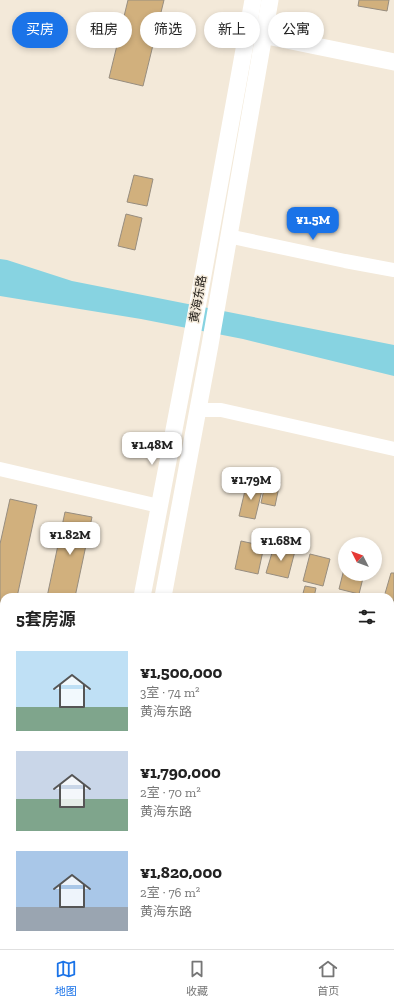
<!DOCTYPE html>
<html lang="zh">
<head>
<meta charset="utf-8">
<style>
	:root { --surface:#fff; --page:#f2f2f2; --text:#222; --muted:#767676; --line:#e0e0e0; --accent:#1a73e8 }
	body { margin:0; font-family:"Zilla Slab","Noto Sans SC",serif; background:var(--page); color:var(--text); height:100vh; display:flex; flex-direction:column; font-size:15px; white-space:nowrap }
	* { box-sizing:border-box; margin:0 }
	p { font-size:13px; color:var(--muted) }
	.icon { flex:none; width:22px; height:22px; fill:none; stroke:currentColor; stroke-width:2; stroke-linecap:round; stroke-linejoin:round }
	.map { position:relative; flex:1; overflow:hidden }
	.panel { position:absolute; left:0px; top:593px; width:394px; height:356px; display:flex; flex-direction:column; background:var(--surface); border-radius:12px 12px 0 0; box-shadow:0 2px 6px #0003 }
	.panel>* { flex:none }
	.banner { position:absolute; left:12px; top:12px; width:370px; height:36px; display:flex; gap:8px }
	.needle { width:26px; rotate:312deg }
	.buttons { position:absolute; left:338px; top:537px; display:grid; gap:8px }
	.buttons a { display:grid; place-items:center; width:44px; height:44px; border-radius:50%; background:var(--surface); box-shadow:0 2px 6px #0003; font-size:20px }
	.price { position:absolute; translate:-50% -34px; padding:0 9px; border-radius:8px; background:#fff; color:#222; font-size:13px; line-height:26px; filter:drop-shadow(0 1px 2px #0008) }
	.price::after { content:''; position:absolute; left:50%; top:24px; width:12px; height:9px; margin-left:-6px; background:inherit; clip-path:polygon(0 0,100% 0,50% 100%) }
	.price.selected { background:var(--accent); color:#fff }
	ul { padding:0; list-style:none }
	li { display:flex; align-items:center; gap:12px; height:100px; padding:0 16px }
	li span { display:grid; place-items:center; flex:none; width:112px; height:80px; border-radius:0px; color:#555 }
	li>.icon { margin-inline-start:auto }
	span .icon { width:48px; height:48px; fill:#fffc; stroke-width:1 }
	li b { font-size:17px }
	h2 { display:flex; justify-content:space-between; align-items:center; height:48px; padding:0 16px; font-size:17px }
	.tag { padding:0 14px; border-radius:18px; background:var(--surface); box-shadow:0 2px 6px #0003; font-size:14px; line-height:36px }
	.tag.selected { background:var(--accent); color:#fff }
	.menu { display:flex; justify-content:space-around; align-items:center; height:56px; border-top:1px solid var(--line); background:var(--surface); font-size:11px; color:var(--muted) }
	.menu a { display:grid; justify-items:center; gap:2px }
	.menu .selected { color:var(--accent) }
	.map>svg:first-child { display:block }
</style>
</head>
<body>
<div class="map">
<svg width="394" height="949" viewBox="0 0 394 949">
	<rect width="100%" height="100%" fill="#f3e9d9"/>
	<!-- water -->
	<polygon fill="#87d3e1" points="0,259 7,260 72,281 394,345 394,376 243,339 141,319 0,296"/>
	<!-- building -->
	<g fill="#d1b07d" stroke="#978d7f">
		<polygon points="128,0 164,0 143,86 109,78"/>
		<polygon points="359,0 389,0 387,11 358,6"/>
		<polygon points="134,175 153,179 147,206 127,202"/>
		<polygon points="126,214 142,218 135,250 118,246"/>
		<polygon points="266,480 280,482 275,506 261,503"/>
		<polygon points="247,482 263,486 255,519 239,516"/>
		<polygon points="10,499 37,505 17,597 4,597 4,656 0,674 0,544"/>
		<polygon points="65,512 92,517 75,597 47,597"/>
		<polygon points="241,541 264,546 258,574 235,569"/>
		<polygon points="274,546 295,551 288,578 266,573"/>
		<polygon points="310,554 330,559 323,586 303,581"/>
		<polygon points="345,565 345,574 364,574 359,594 339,589"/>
		<polygon points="391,573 394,573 394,601 390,600 390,597 384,597"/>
		<polygon points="305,586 316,588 314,597 302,597"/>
		<polygon points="390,604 394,605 394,612 390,626"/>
		<polygon points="0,883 4,884 4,898 0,897"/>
	</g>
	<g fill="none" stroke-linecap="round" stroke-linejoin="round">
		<!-- minor -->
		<g stroke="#fff" stroke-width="14">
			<polyline points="228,236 345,261 394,270"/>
			<polyline points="198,410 221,410 394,449"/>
			<polyline points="0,469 159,506"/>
			<polyline points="0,930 4,931"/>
			<polyline points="61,945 78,949"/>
		</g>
		<!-- tertiary -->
		<g stroke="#fff" stroke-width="17">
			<polyline points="253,33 394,62"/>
			<polyline points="142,597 191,341 253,0"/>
			<polyline points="163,597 210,345 270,0"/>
			<polyline points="76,949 77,945"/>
			<polyline points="98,949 99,945"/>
		</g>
	</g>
	<g text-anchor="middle" stroke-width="3" stroke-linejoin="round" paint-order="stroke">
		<!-- street labels -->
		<g font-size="12" fill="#27231e" stroke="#f3e9d9">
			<text transform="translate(198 299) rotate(-80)" y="4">黄海东路</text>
		</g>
	</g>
</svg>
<div class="buttons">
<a><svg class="needle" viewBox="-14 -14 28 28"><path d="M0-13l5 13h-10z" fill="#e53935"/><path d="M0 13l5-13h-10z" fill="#767676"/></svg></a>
</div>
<b class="price selected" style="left:313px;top:241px">¥1.5M</b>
<b class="price" style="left:152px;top:466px">¥1.48M</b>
<b class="price" style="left:251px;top:501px">¥1.79M</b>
<b class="price" style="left:70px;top:556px">¥1.82M</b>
<b class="price" style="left:281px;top:562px">¥1.68M</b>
<div class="banner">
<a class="tag selected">买房</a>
<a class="tag">租房</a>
<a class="tag">筛选</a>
<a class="tag">新上</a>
<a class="tag">公寓</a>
</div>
<section class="panel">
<h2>5套房源<svg class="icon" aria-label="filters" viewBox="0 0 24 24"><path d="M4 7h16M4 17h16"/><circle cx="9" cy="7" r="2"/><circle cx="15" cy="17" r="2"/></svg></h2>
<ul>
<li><span style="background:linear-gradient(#bfe0f5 70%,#7fa58c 0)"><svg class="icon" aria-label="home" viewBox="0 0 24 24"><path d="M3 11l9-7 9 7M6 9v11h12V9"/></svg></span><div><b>¥1,500,000</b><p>3室 · 74 m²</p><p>黄海东路</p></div></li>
<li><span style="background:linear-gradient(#c9d6e8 60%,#7fa58c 0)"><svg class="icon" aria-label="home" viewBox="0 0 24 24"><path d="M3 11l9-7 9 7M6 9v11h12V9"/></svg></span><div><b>¥1,790,000</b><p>2室 · 70 m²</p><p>黄海东路</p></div></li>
<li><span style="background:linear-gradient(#a9c7e8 70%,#9aa5b1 0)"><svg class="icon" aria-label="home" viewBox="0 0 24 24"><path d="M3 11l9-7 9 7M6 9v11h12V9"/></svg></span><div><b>¥1,820,000</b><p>2室 · 76 m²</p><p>黄海东路</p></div></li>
</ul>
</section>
</div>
<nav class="menu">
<a class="selected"><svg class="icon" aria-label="map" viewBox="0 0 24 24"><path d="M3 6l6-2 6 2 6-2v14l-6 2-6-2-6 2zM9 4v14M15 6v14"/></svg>地图</a>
<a><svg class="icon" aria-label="saved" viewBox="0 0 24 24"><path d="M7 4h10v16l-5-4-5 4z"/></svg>收藏</a>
<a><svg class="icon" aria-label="home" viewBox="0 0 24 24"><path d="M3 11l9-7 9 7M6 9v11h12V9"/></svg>首页</a>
</nav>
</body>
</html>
